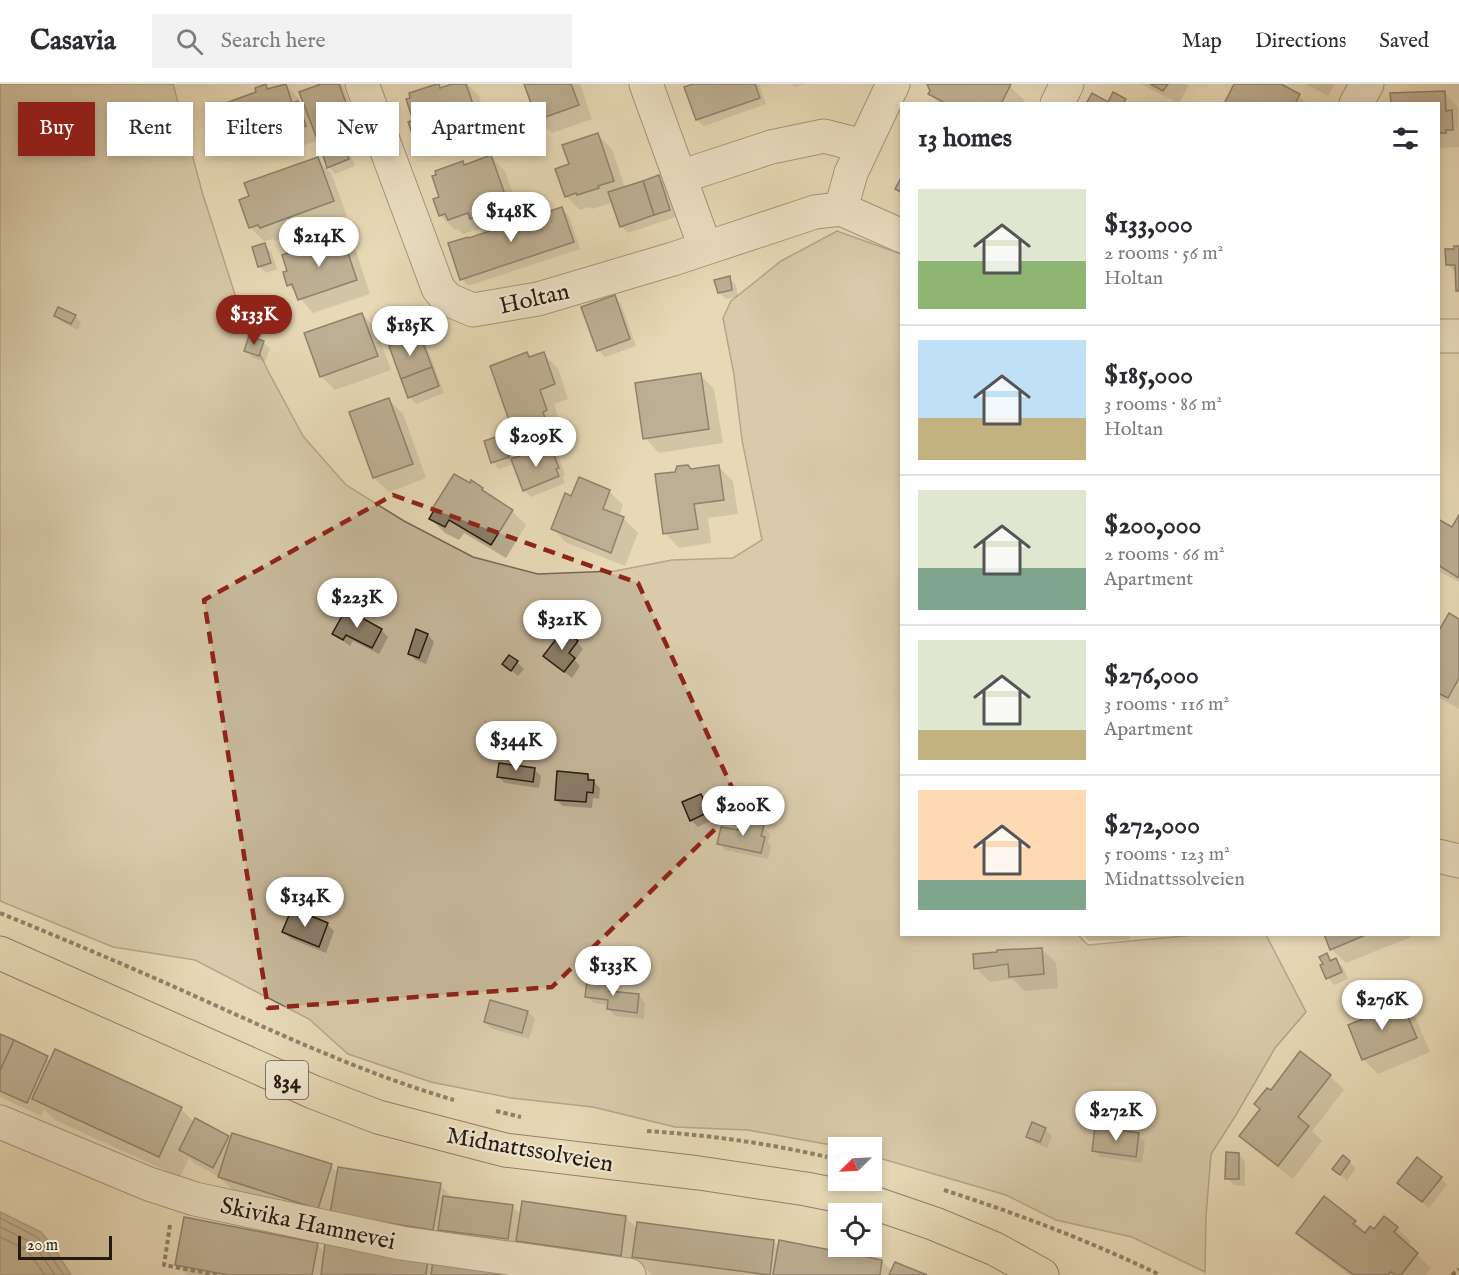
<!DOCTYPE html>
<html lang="en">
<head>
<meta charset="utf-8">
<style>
	:root { --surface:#fff; --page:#f2f2f3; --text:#2b2b33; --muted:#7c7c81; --line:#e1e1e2; --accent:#8f2418 }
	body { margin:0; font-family:"IM FELL English",serif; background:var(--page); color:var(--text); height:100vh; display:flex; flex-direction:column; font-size:22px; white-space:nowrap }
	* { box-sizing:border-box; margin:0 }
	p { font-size:20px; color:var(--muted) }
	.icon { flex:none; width:33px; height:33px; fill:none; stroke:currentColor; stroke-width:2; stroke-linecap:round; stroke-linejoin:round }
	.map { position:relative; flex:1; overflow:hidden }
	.drawer { position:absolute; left:900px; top:18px; width:540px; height:834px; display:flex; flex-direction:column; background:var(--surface); border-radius:0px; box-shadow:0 3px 9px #0003 }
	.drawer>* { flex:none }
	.banner { position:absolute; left:18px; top:18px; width:570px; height:54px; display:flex; gap:12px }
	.needle { width:39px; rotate:246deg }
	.fabs { position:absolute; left:828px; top:1053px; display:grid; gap:12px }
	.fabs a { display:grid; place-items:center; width:54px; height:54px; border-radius:0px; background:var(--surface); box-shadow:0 3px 9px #0003; font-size:30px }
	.scale { position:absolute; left:18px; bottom:15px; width:94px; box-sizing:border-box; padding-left:6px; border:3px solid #261913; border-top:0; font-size:16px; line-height:21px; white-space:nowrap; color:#261913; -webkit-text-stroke:4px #efe6d0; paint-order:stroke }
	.price { position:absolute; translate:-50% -51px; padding:0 14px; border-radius:21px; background:#fff; color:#222; font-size:20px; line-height:39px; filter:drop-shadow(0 2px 3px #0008) }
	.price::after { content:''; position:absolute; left:50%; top:36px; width:18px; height:14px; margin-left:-9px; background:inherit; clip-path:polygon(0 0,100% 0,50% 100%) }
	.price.on { background:var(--accent); color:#fff }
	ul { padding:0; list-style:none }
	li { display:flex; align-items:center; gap:18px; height:150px; padding:0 18px }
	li+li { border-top:2px solid var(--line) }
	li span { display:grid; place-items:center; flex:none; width:168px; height:120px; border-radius:0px; color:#555 }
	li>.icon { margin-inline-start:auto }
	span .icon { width:72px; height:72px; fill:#fffc; stroke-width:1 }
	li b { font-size:26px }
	h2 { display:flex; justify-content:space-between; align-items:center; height:72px; padding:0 18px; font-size:26px }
	.pill { padding:0 21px; border-radius:0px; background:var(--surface); box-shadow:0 3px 9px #0003; font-size:21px; line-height:54px }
	.pill.on { background:var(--accent); color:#fff }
	header { display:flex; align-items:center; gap:36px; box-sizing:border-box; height:84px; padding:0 30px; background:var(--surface); border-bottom:2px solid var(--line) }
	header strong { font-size:28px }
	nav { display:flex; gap:33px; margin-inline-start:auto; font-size:21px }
	.search { width:420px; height:54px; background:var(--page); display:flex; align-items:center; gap:15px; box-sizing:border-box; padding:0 21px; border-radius:0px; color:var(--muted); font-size:22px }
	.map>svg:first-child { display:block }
</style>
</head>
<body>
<header>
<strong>Casavia</strong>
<div class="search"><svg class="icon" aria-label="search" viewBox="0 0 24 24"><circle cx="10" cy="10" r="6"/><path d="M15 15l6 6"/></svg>Search here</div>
<nav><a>Map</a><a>Directions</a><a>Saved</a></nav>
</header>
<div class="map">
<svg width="1459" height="1191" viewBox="0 0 1459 1191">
	<rect width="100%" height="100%" fill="#e7d9b7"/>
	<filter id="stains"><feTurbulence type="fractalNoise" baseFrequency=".00333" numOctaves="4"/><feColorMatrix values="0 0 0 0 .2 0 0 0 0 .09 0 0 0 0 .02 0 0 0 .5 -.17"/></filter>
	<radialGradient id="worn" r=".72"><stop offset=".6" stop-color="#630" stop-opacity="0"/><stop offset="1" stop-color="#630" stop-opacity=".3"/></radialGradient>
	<!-- green -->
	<polygon fill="#c6b89b" stroke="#766857" stroke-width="1.5" points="0,0 173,0 203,111 241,229 267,285 303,352 346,401 404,437 473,473 538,490 615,487 672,476 733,474 762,456 742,356 734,291 723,234 731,217 781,177 837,147 901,170 902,850 1078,851 1088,861 1195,851 1266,851 1306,928 1275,964 1236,1031 1211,1070 1206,1133 1205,1188 1132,1153 1056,1136 1006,1111 872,1072 872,1064 842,1063 748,1046 675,1043 593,1023 511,1014 431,998 348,970 309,935 195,876 113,863 0,817"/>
	<!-- water -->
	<polygon fill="#a5987f" stroke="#726554" stroke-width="1.5" points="0,1128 41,1148 54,1164 71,1191 0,1191"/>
	<!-- shadow -->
	<g fill="#0003" fill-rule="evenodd">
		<polygon points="285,0 299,15 302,23 309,29 323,0 342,0 364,58 348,64 355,82 335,90 329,83 347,132 275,157 273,155 264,157 250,143 317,75 331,89 319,56 276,71 268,63 250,69 236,54 258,9 265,2 269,6"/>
		<polygon points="457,0 467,0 479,12 493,54 473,61 475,67 459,72 454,67 436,73 415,54 438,1 442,5"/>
		<polygon points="526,0 580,0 592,35 552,49 538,35"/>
		<polygon points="697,0 759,0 766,20 704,42 697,36"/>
		<polygon points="792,0 804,0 795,3"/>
		<polygon points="928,0 1007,0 1024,16 1022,20 940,20 930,10 932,7"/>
		<polygon points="1141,0 1189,0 1179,20"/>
		<polygon points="1236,0 1276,0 1299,11 1307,20 1226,20"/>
		<polygon points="1306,0 1334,0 1328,12"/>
		<polygon points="1444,8 1458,23 1459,63 1438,64 1438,20"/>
		<polygon points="510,32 517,39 520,49 509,52 502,45"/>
		<polygon points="598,51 612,65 625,104 658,93 665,100 676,133 628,149 621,142 613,118 592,125 590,123 580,126 566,112 570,81"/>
		<polygon points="491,73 505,87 520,130 499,137 502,145 562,125 569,132 580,165 468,202 462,195 469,156 487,150 481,144 463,150 458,145 455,146 441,132 435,116 441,114 462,79 466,82"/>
		<polygon points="342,153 356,167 370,210 313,229 289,201"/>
		<polygon points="264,161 271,168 277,185 266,189 259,182"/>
		<polygon points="1459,163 1459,208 1457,190 1447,180"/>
		<polygon points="729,194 736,201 738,213 726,215 719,209"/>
		<polygon points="614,213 621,220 636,262 605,273 598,266"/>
		<polygon points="362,230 376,245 391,286 335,306 321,292"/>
		<polygon points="56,231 75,232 81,239 78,246 62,238"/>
		<polygon points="419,253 426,260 444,309 416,320 410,313"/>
		<polygon points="263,258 270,265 265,278 253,274 246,267"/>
		<path d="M527,270L531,274L543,270L558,284L568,315L554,320L561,341L556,342L562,356L548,361L557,369L565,391L562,392L565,399L531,413L524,406L514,380L499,385L493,378L502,353L508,360L514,376L536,368L520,352L517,344L511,338ZM555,338L556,341L525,352L523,349Z"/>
		<polygon points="700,291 714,305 723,359 659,369 645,354"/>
		<polygon points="389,316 403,330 426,394 389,408 374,394 351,329"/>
		<polygon points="719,383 733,397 738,430 708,434 711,459 679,464 665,449 691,387"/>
		<polygon points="482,405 492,415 512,427 526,441 506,474 464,449 459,456 445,449 431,435"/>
		<polygon points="609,407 623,421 619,433 624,435 638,449 625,482 567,459 553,445 572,414"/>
		<polygon points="1459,435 1459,498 1438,487 1438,437 1452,445"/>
		<polygon points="1459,537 1459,625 1438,613 1438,551"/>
		<polygon points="381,546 388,553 379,570 353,557 350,562 334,550"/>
		<polygon points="428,551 434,558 426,580 416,576 409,569"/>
		<polygon points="577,558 583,565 575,576 580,582 572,594 552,578"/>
		<polygon points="517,578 524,585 518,592 504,580"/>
		<polygon points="534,685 541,692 539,704 505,699 498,693"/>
		<polygon points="587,691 600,704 599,715 593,714 592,724 563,722 556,716"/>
		<polygon points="700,712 707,719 715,735 698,743 691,736"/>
		<polygon points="763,743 770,750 768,758 771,762 768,775 725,766 719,759 739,748"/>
		<polygon points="327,840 334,847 326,869 291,855 284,848"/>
		<polygon points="1129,850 1130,856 1089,857 1082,850"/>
		<polygon points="1325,850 1410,850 1411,853 1346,879 1331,865"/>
		<polygon points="1042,865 1056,879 1058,904 1025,907 1013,895 990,898 976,884"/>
		<polygon points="1327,871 1343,883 1348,895 1334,901 1328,894"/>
		<polygon points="610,900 616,907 616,909 639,912 645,919 644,935 615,932 609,925 609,921 594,919 587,912"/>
		<polygon points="491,918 528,928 535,935 529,955 492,945 485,938"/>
		<polygon points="1402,920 1416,935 1430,968 1378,990 1363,975 1365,935 1372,926 1377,931"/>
		<polygon points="0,951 47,973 51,977 181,1025 195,1039 231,1056 331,1082 338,1089 440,1101 454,1115 512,1122 522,1132 625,1133 638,1145 773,1157 780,1164 882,1177 892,1187 923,1191 652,1191 636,1175 635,1185 241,1114 219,1093 195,1080 189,1074 180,1093 55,1036 44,1025 41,1032 0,1013"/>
		<polygon points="1330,992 1344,1006 1312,1047 1322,1057 1293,1095 1255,1066 1241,1052 1261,1025 1271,1008"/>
		<polygon points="1045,1045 1052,1052 1047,1064 1035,1059 1028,1052"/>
		<polygon points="1138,1051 1145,1058 1142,1079 1101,1073 1094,1066"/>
		<polygon points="1239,1070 1245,1077 1245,1102 1234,1101 1227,1094"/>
		<polygon points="1349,1078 1356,1084 1347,1097 1334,1085"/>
		<polygon points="1441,1094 1447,1101 1429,1124 1406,1105"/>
		<polygon points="1355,1138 1367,1150 1397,1144 1411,1158 1408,1162 1431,1184 1426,1191 1350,1191 1312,1163 1298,1149"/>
		<polygon points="317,1160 325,1169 427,1177 434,1183 503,1188 505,1191 187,1191 176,1180"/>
	</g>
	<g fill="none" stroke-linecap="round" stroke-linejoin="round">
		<!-- shore -->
		<g stroke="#665849" stroke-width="1.5">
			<polyline points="0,1134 37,1153 64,1191"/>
			<polyline points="0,1143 33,1159 55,1191"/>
			<polyline points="0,1153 27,1166 45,1191"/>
		</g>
	</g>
	<!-- building -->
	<g fill="#8a7d68" stroke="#261913" stroke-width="1.5">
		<polygon points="266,0 267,5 286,0 292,19 298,17 306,42 260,57 257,48 235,55 223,20 256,8 255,4"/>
		<polygon points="321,0 339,0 358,51 321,65 299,8"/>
		<polygon points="437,0 439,0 440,4 452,0 466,0 480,40 460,46 461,53 444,58 442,52 421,59 419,53 414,55 408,38 413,36 406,15 410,14 409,9"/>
		<polygon points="524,0 571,0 579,21 537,36"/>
		<polygon points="693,0 755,0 760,14 696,36 684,3"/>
		<polygon points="927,0 1011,0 1001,20 947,20 928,10 930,7"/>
		<polygon points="1150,0 1168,0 1163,7"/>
		<polygon points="1234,0 1281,0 1300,10 1295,20 1224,20"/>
		<polygon points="1445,7 1446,27 1452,26 1453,46 1446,46 1446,49 1438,49 1438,20 1391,20 1390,9"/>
		<polygon points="1113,8 1126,15 1123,20 1086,20 1092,9 1108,18"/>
		<polygon points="510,30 514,42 501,46 497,35"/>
		<polygon points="598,49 614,97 598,102 599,104 577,111 576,109 565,113 555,85 569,80 562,61"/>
		<polygon points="342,57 349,75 327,84 321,65"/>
		<polygon points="491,71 507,116 486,123 488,129 470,135 468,129 448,136 445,130 439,132 433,115 439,113 432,92 436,91 435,87 463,77 464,81"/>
		<polygon points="318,73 334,117 260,144 258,141 249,144 239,116 249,112 244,99"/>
		<polygon points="659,91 670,126 654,131 643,97"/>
		<polygon points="902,92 902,109 895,105"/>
		<polygon points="643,97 654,131 620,143 608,108"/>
		<polygon points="562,123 574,158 460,196 448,159 468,153 469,154"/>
		<polygon points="342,151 357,196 298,216 292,200 287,202 283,188 287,187 282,171"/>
		<polygon points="265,159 271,179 258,183 252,163"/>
		<polygon points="1454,162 1459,162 1459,207 1456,207 1455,181 1446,181 1445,165 1454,165"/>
		<polygon points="730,192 732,206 718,209 714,196"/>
		<polygon points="615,211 630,255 597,267 581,223"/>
		<polygon points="58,223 76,231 71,240 54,232"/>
		<polygon points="362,229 378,272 320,293 304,249"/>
		<polygon points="420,251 432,283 401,295 389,262"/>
		<polygon points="249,252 264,257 259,272 244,267"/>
		<polygon points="527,268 529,273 544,268 555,300 540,306 547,326 543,328 548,342 518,352 514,338 510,339 490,282"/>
		<polygon points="432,283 439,302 408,314 401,295"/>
		<polygon points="701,289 709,345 643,355 635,299"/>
		<polygon points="389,314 413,380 373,394 349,328"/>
		<polygon points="502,351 509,373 491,379 484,357"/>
		<polygon points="550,361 559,384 556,385 559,392 523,407 511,375"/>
		<polygon points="688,381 691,385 719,381 724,416 694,420 698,445 663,450 655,390 675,388 677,382"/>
		<polygon points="454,390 470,399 471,396 483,404 482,406 513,426 491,461 449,436 445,443 429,435 434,426 432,425"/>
		<polygon points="579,393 610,406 603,425 624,433 611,469 551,445 565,409 571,412"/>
		<polygon points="1459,431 1459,494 1438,481 1438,435 1452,443"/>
		<polygon points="346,525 382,545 372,564 346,551 343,556 332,550"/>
		<polygon points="1449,529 1459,535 1459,594 1448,614 1438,609 1438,548"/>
		<polygon points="416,545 428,550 419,574 408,570"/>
		<polygon points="563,546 578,557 569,569 575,574 564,588 543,572"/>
		<polygon points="509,571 518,577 511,587 502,580"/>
		<polygon points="499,679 535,684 533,698 497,693"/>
		<polygon points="557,687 588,690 588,696 594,696 593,709 587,708 586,718 555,716"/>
		<polygon points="701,710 709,728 690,737 682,718"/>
		<polygon points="740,736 764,741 761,752 765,753 761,769 717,760 721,743 738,746"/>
		<polygon points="292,824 328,839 319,863 282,848"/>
		<polygon points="1324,850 1368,850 1330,866"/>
		<polygon points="1042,864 1044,890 1009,893 1008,880 974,885 973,870 997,868 997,866"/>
		<polygon points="1327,869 1330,877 1336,874 1342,888 1326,895 1320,881 1323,880 1319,873"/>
		<polygon points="587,896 610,899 609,907 639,910 637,929 607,925 608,916 585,913"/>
		<polygon points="490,916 528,927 522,949 484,938"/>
		<polygon points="1402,919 1417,954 1362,976 1348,941 1363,935 1361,929 1373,924 1374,930"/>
		<polygon points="0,950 14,956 0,987"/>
		<polygon points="14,956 48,972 27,1019 0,1007 0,987"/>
		<polygon points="55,965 182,1023 159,1073 32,1015"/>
		<polygon points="1300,967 1331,991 1298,1033 1309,1042 1278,1082 1239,1052 1260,1025 1254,1020 1267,1004 1271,1006"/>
		<polygon points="195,1034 229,1052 213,1084 179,1066"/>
		<polygon points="1032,1038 1046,1044 1040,1058 1026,1053"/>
		<polygon points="1095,1043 1139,1049 1136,1073 1092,1067"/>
		<polygon points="232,1049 332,1080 318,1125 218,1093"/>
		<polygon points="1226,1068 1239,1069 1239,1095 1225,1095"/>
		<polygon points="1343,1071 1350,1077 1340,1091 1332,1085"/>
		<polygon points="1417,1073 1442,1093 1422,1118 1397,1099"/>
		<polygon points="338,1083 441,1099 433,1146 330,1130"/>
		<polygon points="443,1112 513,1121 508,1155 438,1146"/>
		<polygon points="1324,1112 1356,1137 1353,1140 1365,1149 1370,1142 1374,1145 1384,1132 1398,1143 1394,1148 1418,1169 1401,1191 1395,1191 1391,1188 1388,1191 1354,1191 1296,1149"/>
		<polygon points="522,1117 626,1132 621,1172 516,1157"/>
		<polygon points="184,1133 318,1159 312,1191 228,1191 175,1181"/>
		<polygon points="637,1138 774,1156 770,1191 632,1173"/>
		<polygon points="779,1156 882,1176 880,1191 773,1191"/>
		<polygon points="325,1159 428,1175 426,1191 321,1191"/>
		<polygon points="433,1177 503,1187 503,1191 431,1191"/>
		<polygon points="895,1178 927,1191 889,1191"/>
	</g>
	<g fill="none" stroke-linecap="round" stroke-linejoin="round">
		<!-- minor casing -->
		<g stroke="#56493c" stroke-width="35">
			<g id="minor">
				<polyline points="362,0 438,204 447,215 473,226 538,215 673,175 815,128 841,125 902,152"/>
				<polyline points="646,0 705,163"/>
				<polyline points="1057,20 1067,0"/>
				<polyline points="1356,20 1367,0"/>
				<polyline points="680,93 771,63 824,52 863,62"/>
				<polyline points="841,125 851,89 893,0"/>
				<polyline points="1438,252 1459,252"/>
				<polyline points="1438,772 1459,777"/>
				<polyline points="0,1038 149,1100 195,1115 401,1159 629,1191"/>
			</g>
		</g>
		<!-- major casing -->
		<g stroke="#261913" stroke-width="35">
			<polyline id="major" points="0,869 313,1008 378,1033 505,1066 699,1089 806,1105 871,1118 935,1140 995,1165 1042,1191"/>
		</g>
		<!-- path -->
		<g stroke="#261913" stroke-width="4" stroke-dasharray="4.5 3" stroke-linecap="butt">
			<path d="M0,829C63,855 126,881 188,909C275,948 362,989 454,1016"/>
			<polyline points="496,1027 521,1033"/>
			<path d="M647,1047C708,1051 767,1059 827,1073"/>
			<path d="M944,1106C1018,1130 1090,1157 1160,1191"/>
			<polyline points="170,1141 164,1181 218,1191"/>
			<polyline points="1452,1191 1459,1185"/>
		</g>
		<!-- minor -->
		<use href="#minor" stroke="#efe6d0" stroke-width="33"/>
		<!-- major -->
		<use href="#major" stroke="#e7d9b7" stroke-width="33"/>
	</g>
	<!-- marked area -->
	<path d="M0 0H1459V1191H0ZM393,411L638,499L740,721L552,903L268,924L204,516Z" fill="#e7d9b7" fill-opacity=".55" fill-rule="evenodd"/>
	<path fill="none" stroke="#8f2418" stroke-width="4.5" stroke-dasharray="12 8" stroke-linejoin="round" d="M393,411L638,499L740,721L552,903L268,924L204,516Z"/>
	<g text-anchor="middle" stroke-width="4.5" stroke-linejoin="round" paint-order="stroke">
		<!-- shield labels -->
		<rect fill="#efe6d0" stroke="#62564c" stroke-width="1.5" x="266" y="977" width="42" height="38" rx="4.5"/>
		<g font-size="22" font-weight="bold" fill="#261913">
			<text x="287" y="1004">834</text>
		</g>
		<!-- street labels -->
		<g font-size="24" fill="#261913" stroke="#efe6d0">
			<text transform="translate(534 214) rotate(-13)" y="8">Holtan</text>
			<text transform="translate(530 1065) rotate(10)" y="8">Midnattssolveien</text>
			<text transform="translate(308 1139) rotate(12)" y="8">Skivika Hamnevei</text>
		</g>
	</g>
	<rect width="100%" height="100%" filter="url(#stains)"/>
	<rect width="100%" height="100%" fill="url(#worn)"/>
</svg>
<div class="fabs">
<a><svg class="needle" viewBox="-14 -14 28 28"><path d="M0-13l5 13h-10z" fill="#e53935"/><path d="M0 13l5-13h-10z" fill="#7c7c81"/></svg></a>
<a><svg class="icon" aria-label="locate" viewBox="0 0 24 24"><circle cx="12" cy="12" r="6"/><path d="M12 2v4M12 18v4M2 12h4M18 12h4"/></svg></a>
</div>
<div class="scale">20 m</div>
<b class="price" style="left:511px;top:159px">$148K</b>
<b class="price" style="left:319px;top:184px">$214K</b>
<b class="price on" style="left:254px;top:262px">$133K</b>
<b class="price" style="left:410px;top:273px">$185K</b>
<b class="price" style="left:536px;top:384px">$209K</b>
<b class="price" style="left:357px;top:545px">$223K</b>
<b class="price" style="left:562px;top:567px">$321K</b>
<b class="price" style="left:516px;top:688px">$344K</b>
<b class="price" style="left:743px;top:753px">$200K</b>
<b class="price" style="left:305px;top:844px">$134K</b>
<b class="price" style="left:613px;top:913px">$133K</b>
<b class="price" style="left:1382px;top:947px">$276K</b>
<b class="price" style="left:1116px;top:1058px">$272K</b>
<div class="banner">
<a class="pill on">Buy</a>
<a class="pill">Rent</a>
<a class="pill">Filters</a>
<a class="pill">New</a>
<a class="pill">Apartment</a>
</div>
<section class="drawer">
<h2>13 homes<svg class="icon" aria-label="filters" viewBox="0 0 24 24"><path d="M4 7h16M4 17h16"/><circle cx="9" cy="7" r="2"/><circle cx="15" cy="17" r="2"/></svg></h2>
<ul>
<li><span style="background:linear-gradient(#dfe7d0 60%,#8fb573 0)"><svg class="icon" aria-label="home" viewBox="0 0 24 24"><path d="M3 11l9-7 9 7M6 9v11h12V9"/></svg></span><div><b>$133,000</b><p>2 rooms · 56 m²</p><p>Holtan</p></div></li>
<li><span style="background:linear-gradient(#bfe0f5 65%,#c2b280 0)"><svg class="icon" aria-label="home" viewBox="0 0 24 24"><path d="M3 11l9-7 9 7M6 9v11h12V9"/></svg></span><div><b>$185,000</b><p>3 rooms · 86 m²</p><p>Holtan</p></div></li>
<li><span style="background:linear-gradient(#dfe7d0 65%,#7fa58c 0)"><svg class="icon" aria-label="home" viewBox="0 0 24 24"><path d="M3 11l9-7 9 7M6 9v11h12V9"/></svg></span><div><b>$200,000</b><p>2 rooms · 66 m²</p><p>Apartment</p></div></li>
<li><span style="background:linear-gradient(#dfe7d0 75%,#c2b280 0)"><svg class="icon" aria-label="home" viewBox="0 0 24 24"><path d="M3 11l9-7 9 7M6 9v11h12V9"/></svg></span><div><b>$276,000</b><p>3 rooms · 116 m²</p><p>Apartment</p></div></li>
<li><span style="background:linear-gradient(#ffd9b3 75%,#7fa58c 0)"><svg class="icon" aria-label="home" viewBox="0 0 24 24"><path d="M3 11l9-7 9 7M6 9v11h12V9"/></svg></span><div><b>$272,000</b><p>5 rooms · 123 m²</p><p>Midnattssolveien</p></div></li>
</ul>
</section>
</div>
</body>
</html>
